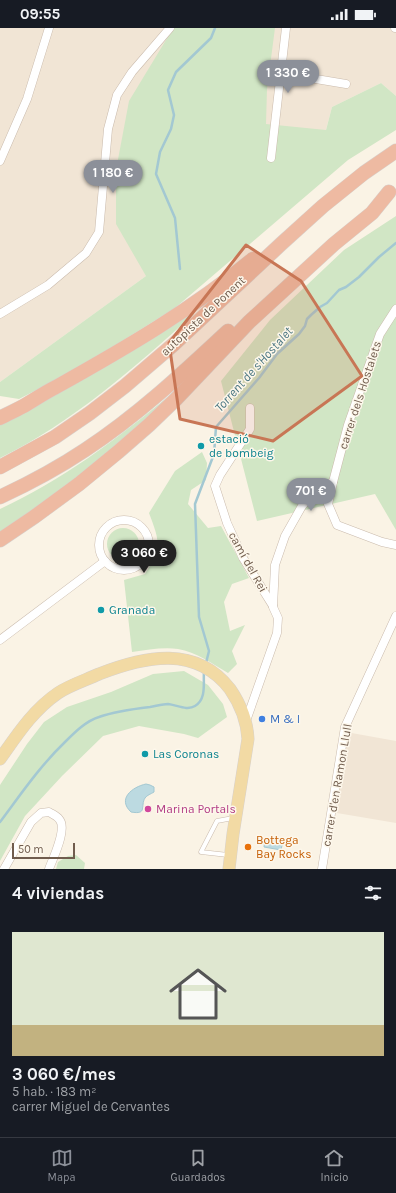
<!DOCTYPE html>
<html lang="es">
<head>
<meta charset="utf-8">
<style>
	:root { --surface:#171b24; --page:#242831; --text:#f1f3f6; --muted:#9ea1a6; --line:#363941; --accent:#8c9099 }
	body { margin:0; font-family:Karla,sans-serif; background:var(--page); color:var(--text); height:100vh; display:flex; flex-direction:column; font-size:15px; white-space:nowrap }
	* { box-sizing:border-box; margin:0 }
	p { font-size:13px; color:var(--muted) }
	.icon { flex:none; width:22px; height:22px; fill:none; stroke:currentColor; stroke-width:2; stroke-linecap:round; stroke-linejoin:round }
	.map { position:relative; height:841px; overflow:hidden }
	.sheet { display:flex; flex-direction:column; background:var(--surface); flex:1 }
	.sheet>* { flex:none }
	.scale { position:absolute; left:12px; bottom:10px; width:63px; box-sizing:border-box; padding-left:4px; border:2px solid #705c4d; border-top:0; font-size:11px; line-height:14px; white-space:nowrap; color:#705c4d; -webkit-text-stroke:3px #fdf7eb; paint-order:stroke }
	.price { position:absolute; translate:-50% -34px; padding:0 9px; border-radius:14px; background:var(--accent); color:#fff; font-size:13px; line-height:26px; filter:drop-shadow(0 1px 2px #0008) }
	.price::after { content:''; position:absolute; left:50%; top:24px; width:12px; height:9px; margin-left:-6px; background:inherit; clip-path:polygon(0 0,100% 0,50% 100%) }
	.price.active { background:#222; color:#fff }
	ul { padding:0; list-style:none }
	li { display:grid; align-content:center; gap:8px; height:212px; padding:0 12px }
	li+li { border-top:1px solid var(--line) }
	li span { display:grid; place-items:center; height:124px; border-radius:0px; color:#555 }
	li>.icon { margin-inline-start:auto }
	span .icon { width:72px; height:72px; fill:#fffc; stroke-width:1 }
	li b { font-size:17px }
	h2 { display:flex; justify-content:space-between; align-items:center; height:48px; padding:0 12px; font-size:17px }
	.status { display:flex; justify-content:space-between; align-items:center; height:28px; padding:0 20px; background:var(--surface); direction:ltr }
	.status svg { height:11px; fill:currentColor }
	.tab-bar { display:flex; justify-content:space-around; align-items:center; height:56px; border-top:1px solid var(--line); background:var(--surface); font-size:11px; color:var(--muted) }
	.tab-bar a { display:grid; justify-items:center; gap:2px }
	.tab-bar .active { color:var(--accent) }
	.map>svg:first-child { display:block }
</style>
</head>
<body>
<div class="status"><b>09:55</b><svg viewBox="0 0 49 12"><path d="M0 12V9h3v3zM5 12V6h3v6zM10 12V3h3v9zM15 12V0h3v12zM26 1h20v11H26zM47 4h2v5h-2z"/></svg></div>
<div class="map">
<svg width="396" height="841" viewBox="0 0 396 841">
	<rect width="100%" height="100%" fill="#faf3e5"/>
	<!-- residential -->
	<g fill="#f1e5d5">
		<polygon points="0,0 396,0 396,68 381,55 332,79 312,154 258,186 243,199 146,248 0,354"/>
		<polygon points="346,704 396,713 396,795 337,785"/>
	</g>
	<!-- green -->
	<g fill="#d1e6c5">
		<polygon points="174,0 275,0 267,61 266,96 326,102 332,79 381,55 396,68 396,102 348,132 175,280 79,340 19,371 0,368 0,354 146,248 116,196 116,142 129,73 166,12"/>
		<polygon points="396,188 396,502 375,466 257,493 221,353 270,292 344,222"/>
		<path d="M192,284L194,286C134,340 73,394 0,430V394Z"/>
		<path d="M169,368L170,369L133,404L57,466L0,504V481C61,453 117,411 169,368Z"/>
		<path d="M202,424L207,435L206,452L191,462L188,476L208,500L221,498L249,550L232,556L224,574L230,603L245,597L232,623L237,636L228,645C213,636 196,624 178,621C163,619 147,622 132,624L124,552L145,546C162,519 160,514 149,485L175,443Z"/>
		<circle cx="123" cy="516" r="16"/>
		<polygon points="184,643 208,657 223,676 227,689 198,710 184,706 139,698 103,708 62,748 25,788 0,833 0,757 27,716 44,694 67,679 111,664 153,646"/>
		<polygon points="76,827 85,835 84,841 56,841 58,834 68,828"/>
	</g>
	<!-- water -->
	<g fill="#bcdae1" stroke="#a3c8d2">
		<path d="M146,756L150,757L154,759V764C151,766 147,767 145,770C140,778 148,787 131,784C117,771 132,759 146,756Z"/>
		<polygon points="265,810 283,813 281,822 264,819"/>
	</g>
	<g fill="none" stroke-linecap="round" stroke-linejoin="round">
		<!-- stream -->
		<g stroke="#a3c8d2" stroke-width="2.5">
			<polyline points="180,241 175,190 156,146 160,124 171,101 174,87 168,62 176,44 211,10 215,0"/>
			<polyline points="206,635 209,623 199,589 195,476 214,426 216,399 259,350 277,326 299,306 305,298 307,291 311,287 320,279 327,275 339,262 346,259 359,249 379,229 396,215"/>
			<path d="M0,794C21,766 40,738 65,714C75,704 86,693 99,689C116,683 133,681 150,679C156,678 163,676 168,676C177,677 187,683 195,678C207,671 203,654 204,644"/>
		</g>
		<!-- lane casing -->
		<g stroke="#cabbad" stroke-width="5">
			<polyline id="lane" points="228,827 201,824 217,793 233,790"/>
		</g>
		<!-- street casing -->
		<g stroke="#cabbad" stroke-width="9">
			<g id="street">
				<polyline points="395,0 396,0"/>
				<polyline points="280,45 346,56"/>
				<polyline points="271,130 286,0"/>
				<polyline points="0,133 27,71 49,0"/>
				<polyline points="0,286 48,257 86,225 99,204 108,101 117,67 132,44 170,0"/>
				<polyline points="250,380 250,401 220,447 215,458 227,495 243,530 273,578"/>
				<polyline points="333,454 328,476 337,497 382,514 396,517"/>
				<circle cx="124" cy="517" r="25"/>
				<polyline points="0,612 105,533"/>
				<polyline points="246,693 277,605 278,590 273,579 275,537 285,508 302,478 318,461 333,454 348,397 380,306 396,281"/>
				<path d="M4,841L31,794L41,785L49,784C52,786 57,788 59,791C68,800 53,830 49,841"/>
				<polyline points="322,841 345,699 396,588"/>
			</g>
		</g>
		<!-- primary casing -->
		<g stroke="#d7d1cd" stroke-width="13">
			<path id="primary" d="M0,731C17,707 33,682 58,665C70,657 86,652 99,646C145,628 196,617 230,661C241,677 247,692 248,711L233,806L229,841"/>
		</g>
		<!-- highway casing -->
		<g stroke="#d7d1cd" stroke-width="15">
			<g id="highway">
				<path d="M0,390C9,385 19,381 27,376C37,370 46,364 56,359C124,321 193,281 253,231"/>
				<polyline points="0,439 55,409 90,385 125,358 174,316 281,216 323,178 364,145 396,123"/>
				<path d="M0,469C30,455 58,440 85,422C137,388 183,345 228,303"/>
				<polyline points="0,512 34,489 79,456 118,424 149,397 176,371 249,294 334,216 372,185 389,164"/>
			</g>
		</g>
		<!-- lane -->
		<use href="#lane" stroke="#fff" stroke-width="4"/>
		<!-- street -->
		<use href="#street" stroke="#fff" stroke-width="8"/>
		<!-- primary -->
		<use href="#primary" stroke="#f2daa4" stroke-width="12"/>
		<!-- highway -->
		<use href="#highway" stroke="#eebaa2" stroke-width="14"/>
	</g>
	<!-- marked area -->
	<path fill="#c87655" fill-opacity="0.2" stroke="#c87655" stroke-width="3" stroke-linejoin="round" d="M246,217L301,253L362,348L273,413L180,391L169,315Z"/>
	<!-- markers -->
	<g fill="#0f9aa8" stroke="#fdf7eb" stroke-width="1.5">
		<circle cx="201" cy="418" r="4"/>
		<circle cx="101" cy="582" r="4"/>
		<circle cx="145" cy="726" r="4"/>
	</g>
	<circle fill="#3f7fe0" stroke="#fdf7eb" stroke-width="1.5" cx="262" cy="691" r="4"/>
	<circle fill="#d1479c" stroke="#fdf7eb" stroke-width="1.5" cx="148" cy="781" r="4"/>
	<circle fill="#e8710a" stroke="#fdf7eb" stroke-width="1.5" cx="248" cy="819" r="4"/>
	<g text-anchor="middle" stroke-width="3" stroke-linejoin="round" paint-order="stroke">
		<!-- street labels -->
		<g font-size="12" fill="#705c4d" stroke="#fdf7eb">
			<text transform="translate(203 288) rotate(-43)" y="4">autopista de Ponent</text>
			<text transform="translate(360 367) rotate(-72)" y="4">carrer dels Hostalets</text>
			<text transform="translate(248 534) rotate(61)" y="4">camí del Rei</text>
			<text transform="translate(337 757) rotate(-80)" y="4">carrer d'en Ramon Llull</text>
		</g>
		<!-- culture labels -->
		<g font-size="12" fill="#0d838f" stroke="#fdf7eb" text-anchor="start">
			<text x="209" y="415">estació<tspan x="209" dy="14">de bombeig</tspan></text>
			<text x="109" y="586">Granada</text>
			<text x="153" y="730">Las Coronas</text>
		</g>
		<!-- shop labels -->
		<g font-size="12" fill="#366cbe" stroke="#fdf7eb" text-anchor="start">
			<text x="270" y="695">M &amp; I</text>
		</g>
		<!-- hotel labels -->
		<g font-size="12" fill="#b23c85" stroke="#fdf7eb" text-anchor="start">
			<text x="156" y="785">Marina Portals</text>
		</g>
		<!-- food labels -->
		<g font-size="12" fill="#c56008" stroke="#fdf7eb" text-anchor="start">
			<text x="256" y="816">Bottega<tspan x="256" dy="14">Bay Rocks</tspan></text>
		</g>
		<!-- water labels -->
		<g font-size="13" font-style="italic" fill="#497581" stroke="#fdf7eb">
			<text transform="translate(253 341) rotate(-48)" y="5">Torrent de s'Hostalet</text>
		</g>
	</g>
</svg>
<div class="scale">50 m</div>
<b class="price" style="left:288px;top:66px">1 330 €</b>
<b class="price" style="left:113px;top:166px">1 180 €</b>
<b class="price" style="left:311px;top:484px">701 €</b>
<b class="price active" style="left:144px;top:546px">3 060 €</b>
</div>
<section class="sheet">
<h2>4 viviendas<svg class="icon" aria-label="filters" viewBox="0 0 24 24"><path d="M4 7h16M4 17h16"/><circle cx="9" cy="7" r="2"/><circle cx="15" cy="17" r="2"/></svg></h2>
<ul>
<li><span style="background:linear-gradient(#dfe7d0 75%,#c2b280 0)"><svg class="icon" aria-label="home" viewBox="0 0 24 24"><path d="M3 11l9-7 9 7M6 9v11h12V9"/></svg></span><div><b>3 060 €/mes</b><p>5 hab. · 183 m²</p><p>carrer Miguel de Cervantes</p></div></li>
</ul>
</section>
<nav class="tab-bar">
<a class="active"><svg class="icon" aria-label="map" viewBox="0 0 24 24"><path d="M3 6l6-2 6 2 6-2v14l-6 2-6-2-6 2zM9 4v14M15 6v14"/></svg>Mapa</a>
<a><svg class="icon" aria-label="saved" viewBox="0 0 24 24"><path d="M7 4h10v16l-5-4-5 4z"/></svg>Guardados</a>
<a><svg class="icon" aria-label="home" viewBox="0 0 24 24"><path d="M3 11l9-7 9 7M6 9v11h12V9"/></svg>Inicio</a>
</nav>
</body>
</html>
